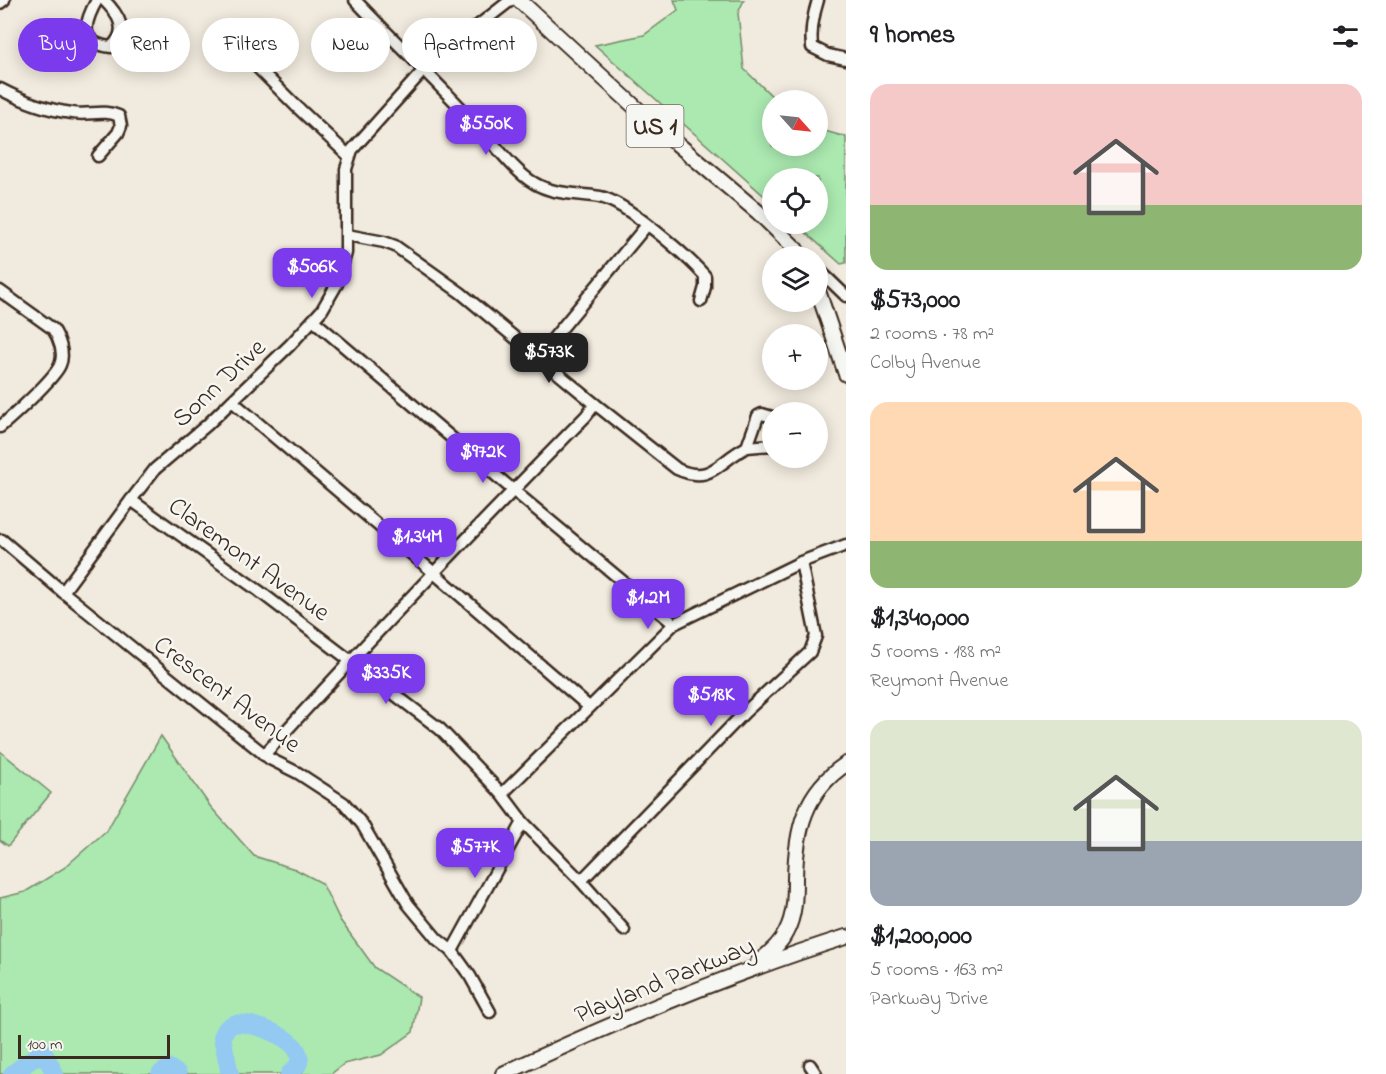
<!DOCTYPE html>
<html lang="en">
<head>
<meta charset="utf-8">
<style>
	:root { --surface:#fff; --page:#f6f6f6; --text:#202124; --muted:#757577; --accent:#7c3aed }
	body { margin:0; font-family:"Indie Flower",sans-serif; background:var(--page); color:var(--text); height:100vh; display:flex; flex-direction:column; font-size:22px; white-space:nowrap }
	* { box-sizing:border-box; margin:0 }
	p { font-size:20px; color:var(--muted) }
	.icon { flex:none; width:33px; height:33px; fill:none; stroke:currentColor; stroke-width:2; stroke-linecap:round; stroke-linejoin:round }
	.map { position:relative; flex:1; overflow:hidden }
	.details { display:flex; flex-direction:column; background:var(--surface); width:540px }
	.details>* { flex:none }
	.banner { position:absolute; left:18px; top:18px; width:570px; height:54px; display:flex; gap:12px }
	.needle { width:39px; rotate:117deg }
	.controls { position:absolute; left:762px; top:90px; display:grid; gap:12px }
	.controls a { display:grid; place-items:center; width:66px; height:66px; border-radius:50%; background:var(--surface); box-shadow:0 3px 15px #0003; font-size:30px }
	.scale { position:absolute; left:18px; bottom:15px; width:152px; box-sizing:border-box; padding-left:6px; border:3px solid #3b2a1e; border-top:0; font-size:16px; line-height:21px; white-space:nowrap; color:#3b2a1e; -webkit-text-stroke:4px #f6f6f2; paint-order:stroke }
	.price { position:absolute; translate:-50% -51px; padding:0 14px; border-radius:12px; background:var(--accent); color:#fff; font-size:20px; line-height:39px; filter:drop-shadow(0 2px 3px #0008) }
	.price::after { content:''; position:absolute; left:50%; top:36px; width:18px; height:14px; margin-left:-9px; background:inherit; clip-path:polygon(0 0,100% 0,50% 100%) }
	.price.selected { background:#222; color:#fff }
	ul { padding:0; list-style:none }
	li { display:grid; align-content:center; gap:12px; height:318px; padding:0 24px }
	li span { display:grid; place-items:center; height:186px; border-radius:18px; color:#555 }
	li>.icon { margin-inline-start:auto }
	span .icon { width:108px; height:108px; fill:#fffc; stroke-width:1 }
	li b { font-size:26px }
	h2 { display:flex; justify-content:space-between; align-items:center; height:72px; padding:0 24px; font-size:26px }
	.pill { padding:0 21px; border-radius:27px; background:var(--surface); box-shadow:0 3px 15px #0003; font-size:21px; line-height:54px }
	.pill.selected { background:var(--accent); color:#fff }
	main { display:flex; flex:1; min-height:0 }
	.map>svg:first-child { display:block }
</style>
</head>
<body>
<main>
<div class="map">
<svg width="846" height="1074" viewBox="0 0 846 1074">
	<rect width="100%" height="100%" fill="#f1eade"/>
	<filter id="ink" filterUnits="userSpaceOnUse"><feTurbulence type="fractalNoise" baseFrequency=".0167" numOctaves="2"/><feDisplacementMap in="SourceGraphic" scale="12" xChannelSelector="R" yChannelSelector="G"/><feConvolveMatrix kernelMatrix="1 2 1 2 8 2 1 2 1" color-interpolation-filters="sRGB"/></filter>
	<g filter="url(#ink)">
		<!-- green -->
		<g fill="#abe9b0" stroke="#738a67" stroke-width="1.5">
			<polygon points="674,0 744,0 738,13 744,69 776,100 772,100 772,146 818,146 818,129 846,137 846,263 841,264 796,224 818,224 818,178 772,178 772,203 595,45 644,35 678,10"/>
			<polygon points="161,736 210,806 254,856 295,869 322,883 340,920 375,968 419,997 413,1032 381,1055 344,1064 331,1074 0,1074 0,898 25,892 64,868 107,830"/>
			<polygon points="0,751 51,793 8,846 0,840"/>
		</g>
		<g fill="none" stroke-linecap="round" stroke-linejoin="round">
			<!-- river -->
			<g stroke="#94c9f2" stroke-width="18">
				<polyline points="12,1074 43,1051 55,1074"/>
				<polyline points="160,1074 169,1068 178,1074"/>
				<path d="M230,1074L222,1037C224,1031 227,1026 234,1024C255,1020 326,1048 289,1074"/>
			</g>
			<!-- minor casing -->
			<g stroke="#3b2a1e" stroke-width="15">
				<g id="minor">
					<path d="M97,0C85,21 77,43 111,47C130,31 118,14 104,0"/>
					<path d="M355,0C394,41 435,80 473,121C490,138 514,172 534,183C554,195 578,193 600,197C626,202 687,256 705,276V287L701,301"/>
					<path d="M818,0C813,16 810,30 812,47L828,55L846,59"/>
					<polyline points="0,3 4,0"/>
					<polyline points="237,47 295,105 349,156"/>
					<path d="M0,89C23,101 46,110 72,113C88,116 103,109 119,116L121,126L118,133L98,156"/>
					<path d="M347,235L384,242L395,246L461,293L595,404L677,469C712,485 718,461 747,447"/>
					<polyline points="818,269 846,296"/>
					<path d="M0,291L53,329C59,338 65,354 60,365C54,379 13,416 0,427"/>
					<polyline points="313,320 513,490 674,624"/>
					<polyline points="538,357 647,225"/>
					<polyline points="232,401 433,572 589,707"/>
					<polyline points="772,417 762,414 758,416 747,447 772,445"/>
					<polyline points="131,500 259,591 440,729 502,794 523,822 581,881 624,930"/>
					<polyline points="2,540 63,592 270,759 298,773 344,803 362,824 408,904 437,939 452,951 470,976 490,1012"/>
					<polyline points="63,592 131,500 155,469 207,425 290,345 322,310 337,284 346,253 346,169 352,150 430,63 511,0"/>
					<path d="M264,755C369,639 477,527 586,416L595,404"/>
					<polyline points="502,794 674,624 801,562 846,545"/>
					<polyline points="581,881 745,712 810,652 816,636 801,562"/>
					<polyline points="452,951 523,822"/>
					<polyline points="810,1065 816,1074"/>
				</g>
			</g>
			<!-- major casing -->
			<g stroke="#3b2a1e" stroke-width="18">
				<g id="major">
					<polyline points="519,0 649,120 758,212 795,248 800,256"/>
					<polyline points="818,291 846,374"/>
					<path d="M758,962C769,954 780,945 786,932C795,915 795,896 795,878C796,830 804,792 846,764"/>
					<path d="M503,1074C614,1022 728,974 846,937"/>
				</g>
			</g>
			<!-- minor -->
			<use href="#minor" stroke="#f6f6f2" stroke-width="10"/>
			<!-- major -->
			<use href="#major" stroke="#f6f6f2" stroke-width="14"/>
		</g>
	</g>
	<g text-anchor="middle" stroke-width="5" stroke-linejoin="round" paint-order="stroke">
		<!-- shield labels -->
		<rect fill="#f6f6f2" stroke="#73675e" stroke-width="1.5" x="626.5" y="105" width="57" height="42" rx="4.5"/>
		<g font-size="24" font-weight="bold" fill="#3b2a1e">
			<text x="655" y="134">US 1</text>
		</g>
		<!-- street labels -->
		<g font-size="26" fill="#3b2a1e" stroke="#f6f6f2">
			<text transform="translate(218 382) rotate(-43)" y="9">Sonn Drive</text>
			<text transform="translate(250 558) rotate(36)" y="9">Claremont Avenue</text>
			<text transform="translate(228 693) rotate(37)" y="9">Crescent Avenue</text>
			<text transform="translate(664 979) rotate(-22)" y="9">Playland Parkway</text>
		</g>
	</g>
</svg>
<div class="controls">
<a><svg class="needle" viewBox="-14 -14 28 28"><path d="M0-13l5 13h-10z" fill="#e53935"/><path d="M0 13l5-13h-10z" fill="#757577"/></svg></a>
<a><svg class="icon" aria-label="locate" viewBox="0 0 24 24"><circle cx="12" cy="12" r="6"/><path d="M12 2v4M12 18v4M2 12h4M18 12h4"/></svg></a>
<a><svg class="icon" aria-label="layers" viewBox="0 0 24 24"><path d="M12 4l9 5-9 5-9-5zM3 14l9 5 9-5"/></svg></a>
<a>+</a>
<a>−</a>
</div>
<div class="scale">100 m</div>
<b class="price" style="left:486px;top:156px">$550K</b>
<b class="price" style="left:312px;top:299px">$506K</b>
<b class="price selected" style="left:549px;top:384px">$573K</b>
<b class="price" style="left:483px;top:484px">$972K</b>
<b class="price" style="left:417px;top:569px">$1.34M</b>
<b class="price" style="left:648px;top:630px">$1.2M</b>
<b class="price" style="left:386px;top:705px">$335K</b>
<b class="price" style="left:711px;top:727px">$518K</b>
<b class="price" style="left:475px;top:879px">$577K</b>
<div class="banner">
<a class="pill selected">Buy</a>
<a class="pill">Rent</a>
<a class="pill">Filters</a>
<a class="pill">New</a>
<a class="pill">Apartment</a>
</div>
</div>
<section class="details">
<h2>9 homes<svg class="icon" aria-label="filters" viewBox="0 0 24 24"><path d="M4 7h16M4 17h16"/><circle cx="9" cy="7" r="2"/><circle cx="15" cy="17" r="2"/></svg></h2>
<ul>
<li><span style="background:linear-gradient(#f6c9c9 65%,#8fb573 0)"><svg class="icon" aria-label="home" viewBox="0 0 24 24"><path d="M3 11l9-7 9 7M6 9v11h12V9"/></svg></span><div><b>$573,000</b><p>2 rooms · 78 m²</p><p>Colby Avenue</p></div></li>
<li><span style="background:linear-gradient(#ffd9b3 75%,#8fb573 0)"><svg class="icon" aria-label="home" viewBox="0 0 24 24"><path d="M3 11l9-7 9 7M6 9v11h12V9"/></svg></span><div><b>$1,340,000</b><p>5 rooms · 188 m²</p><p>Reymont Avenue</p></div></li>
<li><span style="background:linear-gradient(#dfe7d0 65%,#9aa5b1 0)"><svg class="icon" aria-label="home" viewBox="0 0 24 24"><path d="M3 11l9-7 9 7M6 9v11h12V9"/></svg></span><div><b>$1,200,000</b><p>5 rooms · 163 m²</p><p>Parkway Drive</p></div></li>
</ul>
</section>
</main>
</body>
</html>
